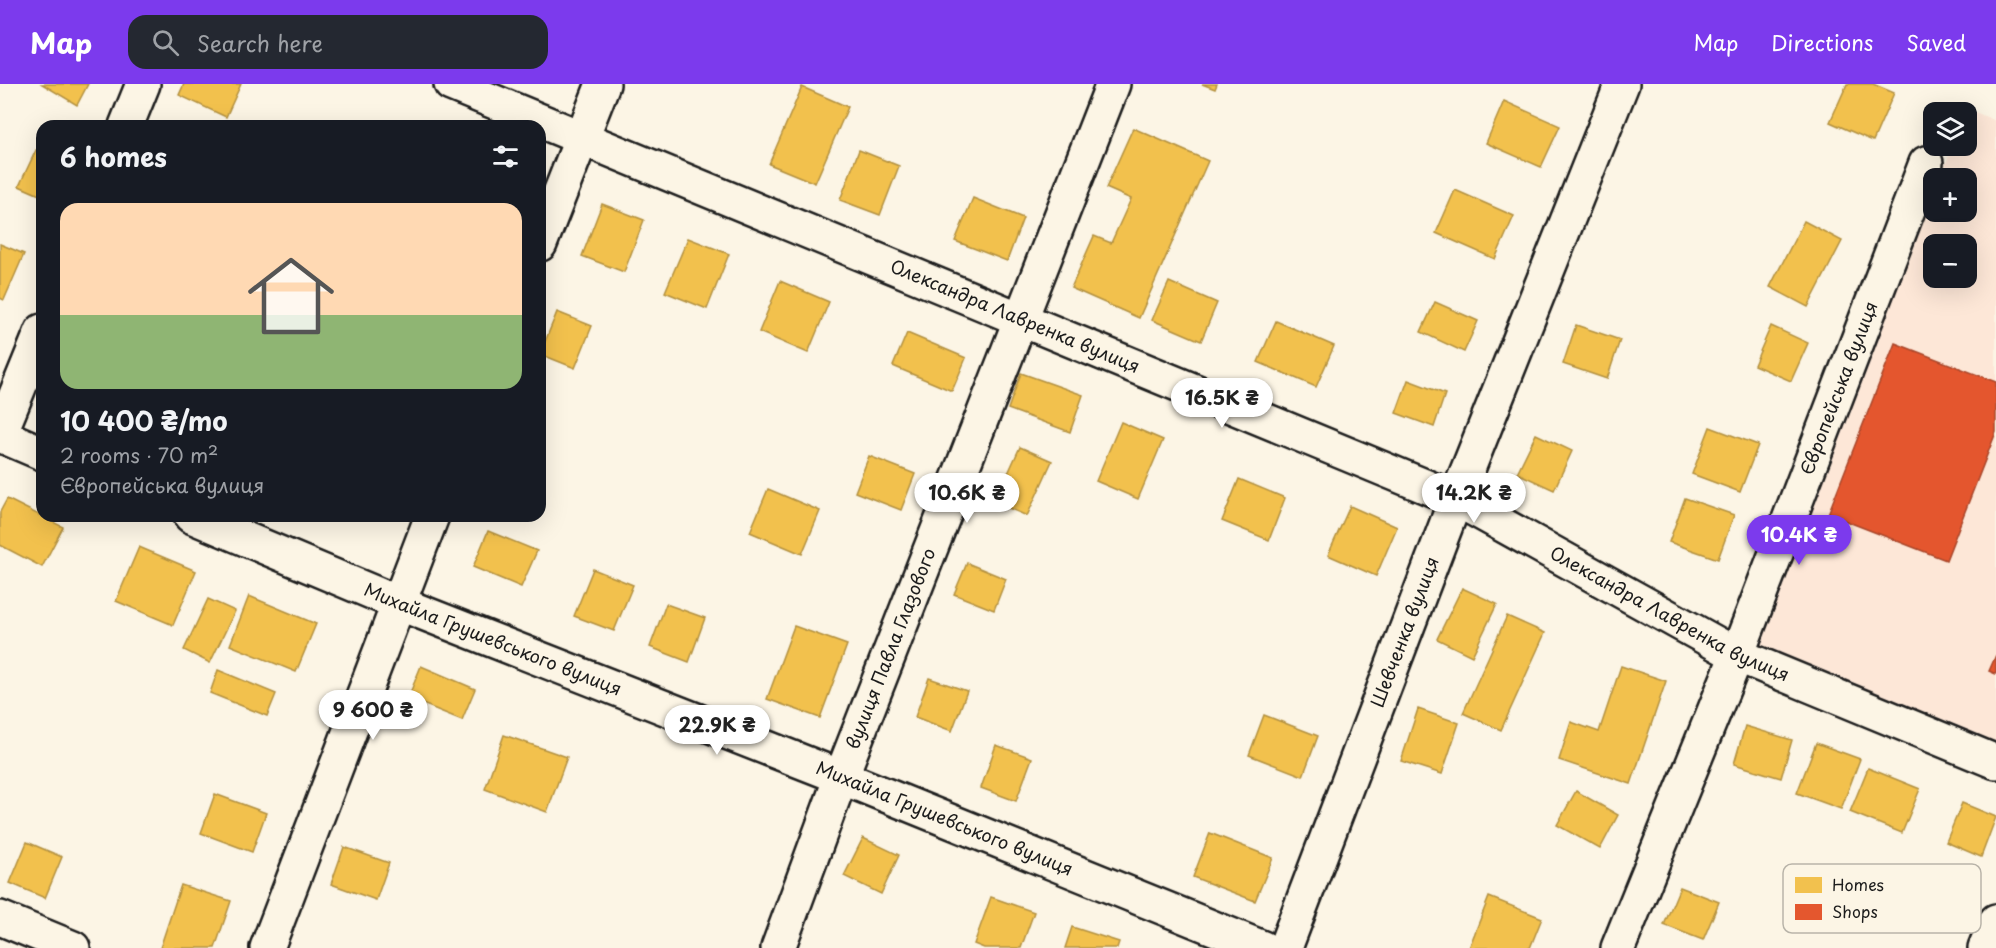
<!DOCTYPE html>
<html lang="en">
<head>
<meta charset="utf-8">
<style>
	:root { --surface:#171b24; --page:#242831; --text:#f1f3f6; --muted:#9ea1a6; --line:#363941; --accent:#7c3aed }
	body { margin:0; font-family:"Playpen Sans",sans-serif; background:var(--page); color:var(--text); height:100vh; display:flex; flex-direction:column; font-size:22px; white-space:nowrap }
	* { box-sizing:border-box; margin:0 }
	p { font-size:20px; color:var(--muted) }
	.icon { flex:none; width:33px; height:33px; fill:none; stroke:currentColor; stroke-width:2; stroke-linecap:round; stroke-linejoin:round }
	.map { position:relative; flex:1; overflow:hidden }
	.drawer { position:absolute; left:36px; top:36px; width:510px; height:402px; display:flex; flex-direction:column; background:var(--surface); border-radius:18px; box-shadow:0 6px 24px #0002 }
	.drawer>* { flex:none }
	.buttons { position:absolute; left:1923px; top:18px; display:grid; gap:12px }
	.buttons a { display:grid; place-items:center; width:54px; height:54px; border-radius:12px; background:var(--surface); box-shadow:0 6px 24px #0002; font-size:30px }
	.price { position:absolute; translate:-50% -51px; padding:0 14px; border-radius:21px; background:#fff; color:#222; font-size:20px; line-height:39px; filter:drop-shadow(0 2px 3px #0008) }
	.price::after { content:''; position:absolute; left:50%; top:36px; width:18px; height:14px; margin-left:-9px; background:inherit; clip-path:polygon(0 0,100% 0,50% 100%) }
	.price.on { background:var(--accent); color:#fff }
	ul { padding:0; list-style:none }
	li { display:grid; align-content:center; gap:12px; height:318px; padding:0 24px }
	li+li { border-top:2px solid var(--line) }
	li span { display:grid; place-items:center; height:186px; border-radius:18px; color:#555 }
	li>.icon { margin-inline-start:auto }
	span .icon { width:108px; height:108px; fill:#fffc; stroke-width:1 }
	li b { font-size:26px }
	h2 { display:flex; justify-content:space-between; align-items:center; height:72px; padding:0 24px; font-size:26px }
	header { display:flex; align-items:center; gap:36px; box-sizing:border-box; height:84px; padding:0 30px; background:var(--accent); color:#fff }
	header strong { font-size:28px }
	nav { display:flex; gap:33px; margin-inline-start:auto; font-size:21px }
	.search { width:420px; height:54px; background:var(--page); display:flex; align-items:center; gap:15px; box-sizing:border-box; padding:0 21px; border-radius:18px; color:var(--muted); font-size:22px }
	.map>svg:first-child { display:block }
</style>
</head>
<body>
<header>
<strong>Map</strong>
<div class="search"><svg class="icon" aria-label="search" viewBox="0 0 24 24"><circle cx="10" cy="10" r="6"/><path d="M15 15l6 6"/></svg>Search here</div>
<nav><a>Map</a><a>Directions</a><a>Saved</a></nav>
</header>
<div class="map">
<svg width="1996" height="864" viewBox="0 0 1996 864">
	<rect width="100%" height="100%" fill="#fcf5e5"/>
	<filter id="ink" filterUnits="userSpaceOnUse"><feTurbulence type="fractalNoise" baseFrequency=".0167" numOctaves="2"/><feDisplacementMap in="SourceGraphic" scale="12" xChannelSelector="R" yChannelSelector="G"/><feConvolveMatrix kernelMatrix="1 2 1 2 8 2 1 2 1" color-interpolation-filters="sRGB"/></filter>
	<g filter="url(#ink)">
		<!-- built -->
		<path fill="#fde7d7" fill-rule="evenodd" d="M1968,25L1996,37V662L1749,568L1933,111L1934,128H1966V94H1940L1953,62H1966ZM1934,160H1966V194H1934Z"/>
		<!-- homes -->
		<g fill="#f2c14e" stroke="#b2903f" stroke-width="1.5">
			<polygon points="42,0 88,0 77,21"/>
			<polygon points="184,0 241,0 226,33 179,11"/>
			<polygon points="1202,0 1217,0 1215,5"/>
			<polygon points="1847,0 1873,0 1894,9 1873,57 1830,38"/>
			<polygon points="802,3 848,23 815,99 769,80"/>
			<polygon points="1504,17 1560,42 1541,83 1486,59"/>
			<polygon points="1133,44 1208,77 1139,234 1071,204 1094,152 1111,159 1131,115 1106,104"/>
			<polygon points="36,66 42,69 42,112 19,102"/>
			<polygon points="859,66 899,82 880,131 840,116"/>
			<polygon points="1455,106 1514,132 1495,175 1436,149"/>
			<polygon points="973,114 1023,134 1007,177 955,157"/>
			<polygon points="602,120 644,136 624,188 582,172"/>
			<polygon points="1804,137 1842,157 1808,223 1770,203"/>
			<polygon points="688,154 729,170 707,225 665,208"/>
			<polygon points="0,160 24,170 4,216 0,214"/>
			<polygon points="780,197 829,218 808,269 759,248"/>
			<polygon points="1169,198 1217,219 1201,257 1152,236"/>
			<polygon points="1435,218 1478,237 1464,268 1421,248"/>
			<polygon points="557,228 592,242 575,284 540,270"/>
			<polygon points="1276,237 1334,262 1316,303 1258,278"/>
			<polygon points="1576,241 1620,256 1607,295 1563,280"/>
			<polygon points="1771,242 1808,259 1791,297 1754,281"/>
			<polygon points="907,249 966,274 952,307 893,282"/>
			<polygon points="1021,289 1083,311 1070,348 1008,325"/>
			<polygon points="1408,296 1445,310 1434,343 1396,329"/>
			<polygon points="1121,338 1163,356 1138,415 1096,397"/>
			<polygon points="1710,343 1758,361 1740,408 1692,390"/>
			<polygon points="1536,350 1572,367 1554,406 1517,389"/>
			<polygon points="1020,363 1052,377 1027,432 995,418"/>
			<polygon points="869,372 915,390 901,426 855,408"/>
			<polygon points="1239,395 1285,414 1269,456 1222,437"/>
			<polygon points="768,405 820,427 802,470 750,448"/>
			<polygon points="1685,414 1734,431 1718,475 1669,458"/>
			<polygon points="7,415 63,443 42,483 0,461 0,428"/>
			<polygon points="1350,422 1397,443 1376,492 1328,471"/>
			<polygon points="488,447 537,467 521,503 473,483"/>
			<polygon points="139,463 196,487 173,541 116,517"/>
			<polygon points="967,479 1006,495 994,526 954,510"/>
			<polygon points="593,485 633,501 614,547 574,532"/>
			<polygon points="1462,504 1497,520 1472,572 1437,555"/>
			<polygon points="249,512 316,540 296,588 230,561"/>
			<polygon points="208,515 235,527 210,579 184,566"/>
			<polygon points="666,520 705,534 689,578 650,563"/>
			<polygon points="1507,532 1545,549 1501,646 1463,629"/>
			<polygon points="794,542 847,561 820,634 767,615"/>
			<polygon points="421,582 475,605 462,636 408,614"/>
			<polygon points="1621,582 1666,597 1631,700 1559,676 1571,638 1599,648"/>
			<polygon points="218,586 276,610 267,632 210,609"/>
			<polygon points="929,594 967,607 952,647 915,633"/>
			<polygon points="1418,625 1459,639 1442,690 1401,677"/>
			<polygon points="1264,631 1318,652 1303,692 1249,671"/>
			<polygon points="1745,642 1792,656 1781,694 1734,680"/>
			<polygon points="504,651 567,673 547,728 485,705"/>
			<polygon points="1816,659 1860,675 1841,725 1797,709"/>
			<polygon points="996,661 1032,674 1016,717 981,704"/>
			<polygon points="1868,684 1920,705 1902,749 1850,728"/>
			<polygon points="1576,707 1618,731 1600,765 1557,741"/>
			<polygon points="215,710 266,729 252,768 201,749"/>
			<polygon points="1962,719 1996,733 1981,773 1946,758"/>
			<polygon points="1210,749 1273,774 1255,817 1193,793"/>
			<polygon points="863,754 899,771 881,810 844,792"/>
			<polygon points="27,758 62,773 45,814 10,799"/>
			<polygon points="344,763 389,779 376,816 331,800"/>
			<polygon points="181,801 231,817 215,864 160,864"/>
			<polygon points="1680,803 1719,818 1703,856 1664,841"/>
			<polygon points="991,813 1034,828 1021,864 984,864 974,860"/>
			<polygon points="1489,813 1542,834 1530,864 1469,864"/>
			<polygon points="1072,843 1119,858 1117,864 1065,864"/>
		</g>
		<!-- shops -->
		<g fill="#e4572e" stroke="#a84529" stroke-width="1.5">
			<polygon points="1895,259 1996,298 1996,348 1946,476 1828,430"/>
			<polygon points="1996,571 1996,590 1989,587"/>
		</g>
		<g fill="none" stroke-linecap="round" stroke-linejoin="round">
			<!-- minor casing -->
			<g stroke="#1c1c1c" stroke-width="38">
				<g id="minor">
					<path id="s1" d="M451,0L1456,415L1737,571L1996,678"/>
					<polyline points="126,42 143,0"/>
					<polyline points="540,160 603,0"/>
					<polyline points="0,350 42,247"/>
					<polyline points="0,351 42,369"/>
					<path id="s2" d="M191,432L398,519L841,693L1263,864"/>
					<polyline points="0,834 73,864"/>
					<polyline points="267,864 432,432"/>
					<path id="s3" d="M778,864L841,693L1113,0"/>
					<path id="s4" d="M1285,864L1456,415L1622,0"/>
					<path id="s5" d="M1618,864L1737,571L1926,79"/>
					<polyline points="1985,864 1996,837"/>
				</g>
			</g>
			<!-- minor -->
			<use href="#minor" stroke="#fcf5e5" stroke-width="33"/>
		</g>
	</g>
	<g text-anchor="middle" stroke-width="6" stroke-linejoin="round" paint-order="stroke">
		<!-- street labels -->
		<g font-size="18" fill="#1c1c1c" stroke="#fcf5e5">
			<text dy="6" stroke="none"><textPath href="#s1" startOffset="610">Олександра Лавренка вулиця</textPath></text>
			<text dy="6" stroke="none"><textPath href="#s5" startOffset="602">Європейська вулиця</textPath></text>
			<text dy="6" stroke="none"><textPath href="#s1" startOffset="1330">Олександра Лавренка вулиця</textPath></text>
			<text dy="6" stroke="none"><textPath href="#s4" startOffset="338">Шевченка вулиця</textPath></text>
			<text dy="6" stroke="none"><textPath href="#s2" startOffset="326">Михайла Грушевського вулиця</textPath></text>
			<text dy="6" stroke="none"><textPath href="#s3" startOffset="320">вулиця Павла Глазового</textPath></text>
			<text dy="6" stroke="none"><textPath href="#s2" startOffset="812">Михайла Грушевського вулиця</textPath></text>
		</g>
	</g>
	<!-- legend -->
	<rect x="1783" y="780" width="198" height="69" rx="9" fill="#fcf5e5" stroke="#b9b4a9" stroke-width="1.5"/>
	<rect x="1795" y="793" width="27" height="16" fill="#f2c14e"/>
	<rect x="1795" y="820" width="27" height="16" fill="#e4572e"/>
	<g font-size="16" fill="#1c1c1c">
		<text x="1832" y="807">Homes</text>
		<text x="1832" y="834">Shops</text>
	</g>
</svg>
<div class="buttons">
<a><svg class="icon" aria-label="layers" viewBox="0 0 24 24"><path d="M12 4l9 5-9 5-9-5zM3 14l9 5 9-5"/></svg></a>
<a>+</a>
<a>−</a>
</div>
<b class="price" style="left:1222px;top:345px">16.5K ₴</b>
<b class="price" style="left:967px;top:440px">10.6K ₴</b>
<b class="price" style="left:1474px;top:440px">14.2K ₴</b>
<b class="price on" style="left:1799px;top:482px">10.4K ₴</b>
<b class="price" style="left:373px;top:657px">9 600 ₴</b>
<b class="price" style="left:717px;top:672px">22.9K ₴</b>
<section class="drawer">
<h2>6 homes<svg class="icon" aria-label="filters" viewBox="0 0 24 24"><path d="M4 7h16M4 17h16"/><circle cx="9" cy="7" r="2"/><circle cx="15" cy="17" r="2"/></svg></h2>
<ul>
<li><span style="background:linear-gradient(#ffd9b3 60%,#8fb573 0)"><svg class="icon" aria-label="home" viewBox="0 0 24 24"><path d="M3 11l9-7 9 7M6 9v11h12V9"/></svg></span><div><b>10 400 ₴/mo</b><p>2 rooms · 70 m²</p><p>Європейська вулиця</p></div></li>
</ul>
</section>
</div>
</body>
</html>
